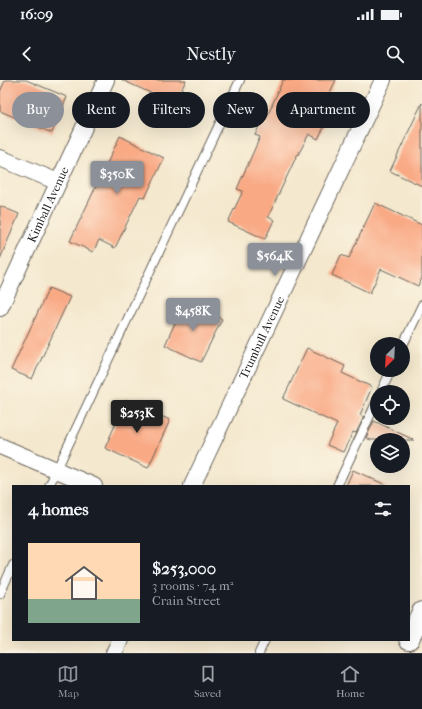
<!DOCTYPE html>
<html lang="en">
<head>
<meta charset="utf-8">
<style>
	:root { --surface:#171b24; --page:#20242c; --text:#f1f3f6; --muted:#9ea1a6; --line:#363941; --accent:#8c9099 }
	body { margin:0; font-family:"IM FELL French Canon",serif; background:var(--page); color:var(--text); height:100vh; display:flex; flex-direction:column; font-size:15px; white-space:nowrap }
	* { box-sizing:border-box; margin:0 }
	p { font-size:13px; color:var(--muted) }
	.icon { flex:none; width:22px; height:22px; fill:none; stroke:currentColor; stroke-width:2; stroke-linecap:round; stroke-linejoin:round }
	.map { position:relative; flex:1; overflow:hidden }
	.sheet { position:absolute; left:12px; top:405px; width:398px; height:156px; display:flex; flex-direction:column; background:var(--surface); border-radius:0px; box-shadow:0 4px 16px #0002 }
	.sheet>* { flex:none }
	.top-card { position:absolute; left:12px; top:12px; width:398px; height:36px; display:flex; gap:8px }
	.needle { width:26px; rotate:204deg }
	.tools { position:absolute; left:370px; top:257px; display:grid; gap:8px }
	.tools a { display:grid; place-items:center; width:40px; height:40px; border-radius:50%; background:var(--surface); box-shadow:0 4px 16px #0002; font-size:20px }
	.price { position:absolute; translate:-50% -34px; padding:0 9px; border-radius:4px; background:var(--accent); color:#fff; font-size:13px; line-height:26px; filter:drop-shadow(0 1px 2px #0008) }
	.price::after { content:''; position:absolute; left:50%; top:24px; width:12px; height:9px; margin-left:-6px; background:inherit; clip-path:polygon(0 0,100% 0,50% 100%) }
	.price.active { background:#222; color:#fff }
	ul { padding:0; list-style:none }
	li { display:flex; align-items:center; gap:12px; height:100px; padding:0 16px }
	li span { display:grid; place-items:center; flex:none; width:112px; height:80px; border-radius:0px; color:#555 }
	li>.icon { margin-inline-start:auto }
	span .icon { width:48px; height:48px; fill:#fffc; stroke-width:1 }
	li b { font-size:17px }
	h2 { display:flex; justify-content:space-between; align-items:center; height:48px; padding:0 16px; font-size:17px }
	.tag { padding:0 14px; border-radius:18px; background:var(--surface); box-shadow:0 4px 16px #0002; font-size:14px; line-height:36px }
	.tag.active { background:var(--accent); color:#fff }
	.status { display:flex; justify-content:space-between; align-items:center; height:28px; padding:0 20px; background:var(--surface); direction:ltr }
	.status svg { height:11px; fill:currentColor }
	header { display:flex; justify-content:space-between; align-items:center; height:52px; padding:0 16px; background:var(--surface); font-size:18px; font-weight:600 }
	.dock { display:flex; justify-content:space-around; align-items:center; height:56px; border-top:1px solid var(--line); background:var(--surface); font-size:11px; color:var(--muted) }
	.dock a { display:grid; justify-items:center; gap:2px }
	.dock .active { color:var(--accent) }
	.map>svg:first-child { display:block }
</style>
</head>
<body>
<div class="status"><b>16:09</b><svg viewBox="0 0 49 12"><path d="M0 12V9h3v3zM5 12V6h3v6zM10 12V3h3v9zM15 12V0h3v12zM26 1h20v11H26zM47 4h2v5h-2z"/></svg></div>
<header><svg class="icon" aria-label="back" viewBox="0 0 24 24"><path d="M15 5l-7 7 7 7"/></svg>Nestly<svg class="icon" aria-label="search" viewBox="0 0 24 24"><circle cx="10" cy="10" r="6"/><path d="M15 15l6 6"/></svg></header>
<div class="map">
<svg width="422" height="573" viewBox="0 0 422 573">
	<rect width="100%" height="100%" fill="#fcf5e5"/>
	<filter id="ink" filterUnits="userSpaceOnUse"><feTurbulence type="fractalNoise" baseFrequency=".025" numOctaves="2"/><feDisplacementMap in="SourceGraphic" scale="8" xChannelSelector="R" yChannelSelector="G"/><feConvolveMatrix kernelMatrix="1 2 1 2 8 2 1 2 1" color-interpolation-filters="sRGB"/></filter>
	<filter id="wash" filterUnits="userSpaceOnUse"><feTurbulence type="fractalNoise" baseFrequency=".012" numOctaves="4" result="noise"/><feDisplacementMap in="SourceGraphic" scale="16" xChannelSelector="R" yChannelSelector="G"/><feGaussianBlur stdDeviation="0.9" result="paint"/><feColorMatrix in="noise" values="0 0 0 0 0 0 0 0 0 0 0 0 0 0 0 0 0 1.4 0 .05"/><feComposite in="paint" operator="in"/></filter>
	<g filter="url(#wash)">
		<rect width="100%" height="100%" fill="#f4e8ce"/>
		<g id="blocks">
			<!-- building -->
			<g fill="#f9a984">
				<polygon points="5,0 26,0 67,17 52,53 0,31 0,12"/>
				<polygon points="122,0 186,0 175,24"/>
				<polygon points="283,0 336,0 318,37 327,41 318,59 309,54 298,75 297,75 268,137 274,140 265,159 228,142 243,111 237,109 260,57 255,55 263,38 266,39"/>
				<polygon points="422,23 422,106 390,91"/>
				<polygon points="120,56 164,78 145,118 140,116 115,168 99,160 93,172 70,161"/>
				<polygon points="375,123 422,145 422,198 418,206 381,189 370,213 332,195 341,175 349,178"/>
				<polygon points="0,126 19,134 0,179"/>
				<polygon points="49,208 70,217 32,299 11,290"/>
				<polygon points="185,221 222,239 201,282 165,265"/>
				<polygon points="307,268 345,286 342,293 372,307 360,335 364,337 356,353 353,352 343,372 327,365 337,344 283,319"/>
				<polygon points="126,320 170,340 148,388 105,368"/>
				<polygon points="374,341 414,360 371,360 366,358"/>
				<polygon points="353,390 388,406 346,406"/>
			</g>
		</g>
	</g>
	<g filter="url(#ink)">
		<use href="#blocks" fill-opacity="0" stroke="#68635a" stroke-width="1"/>
		<g fill="none" stroke-linecap="round" stroke-linejoin="round">
			<!-- service casing -->
			<g stroke="#68635a" stroke-width="10">
				<g id="service">
					<polyline points="403,265 422,225"/>
					<polyline points="381,312 391,290"/>
					<polyline points="49,406 240,0"/>
					<polyline points="337,406 377,321"/>
					<polyline points="0,514 13,485"/>
					<polyline points="259,573 265,560"/>
				</g>
			</g>
			<!-- minor casing -->
			<g stroke="#68635a" stroke-width="18">
				<g id="minor">
					<polyline points="0,78 58,102"/>
					<path id="s1" d="M0,228L106,0"/>
					<polyline points="0,366 94,406"/>
					<path id="s2" d="M192,406L383,0"/>
					<polyline points="114,573 120,560"/>
				</g>
			</g>
			<!-- tertiary casing -->
			<g stroke="#68635a" stroke-width="22">
				<polyline id="tertiary" points="409,559 422,532"/>
			</g>
			<!-- service -->
			<use href="#service" stroke="#fff" stroke-width="8"/>
			<!-- minor -->
			<use href="#minor" stroke="#fff" stroke-width="16"/>
			<!-- tertiary -->
			<use href="#tertiary" stroke="#fff" stroke-width="20"/>
		</g>
	</g>
	<g text-anchor="middle" stroke-width="3" stroke-linejoin="round" paint-order="stroke">
		<!-- street labels -->
		<g font-size="12" fill="#1c1c1c" stroke="#fcf5e5">
			<text dy="4" stroke="none"><textPath href="#s1" startOffset="114">Kimball Avenue</textPath></text>
			<text dy="4" stroke="none"><textPath href="#s2" startOffset="164">Trumbull Avenue</textPath></text>
		</g>
	</g>
</svg>
<div class="tools">
<a><svg class="needle" viewBox="-14 -14 28 28"><path d="M0-13l5 13h-10z" fill="#e53935"/><path d="M0 13l5-13h-10z" fill="#9ea1a6"/></svg></a>
<a><svg class="icon" aria-label="locate" viewBox="0 0 24 24"><circle cx="12" cy="12" r="6"/><path d="M12 2v4M12 18v4M2 12h4M18 12h4"/></svg></a>
<a><svg class="icon" aria-label="layers" viewBox="0 0 24 24"><path d="M12 4l9 5-9 5-9-5zM3 14l9 5 9-5"/></svg></a>
</div>
<b class="price" style="left:117px;top:115px">$350K</b>
<b class="price" style="left:275px;top:197px">$564K</b>
<b class="price" style="left:193px;top:252px">$458K</b>
<b class="price active" style="left:137px;top:354px">$253K</b>
<div class="top-card">
<a class="tag active">Buy</a>
<a class="tag">Rent</a>
<a class="tag">Filters</a>
<a class="tag">New</a>
<a class="tag">Apartment</a>
</div>
<section class="sheet">
<h2>4 homes<svg class="icon" aria-label="filters" viewBox="0 0 24 24"><path d="M4 7h16M4 17h16"/><circle cx="9" cy="7" r="2"/><circle cx="15" cy="17" r="2"/></svg></h2>
<ul>
<li><span style="background:linear-gradient(#ffd9b3 70%,#7fa58c 0)"><svg class="icon" aria-label="home" viewBox="0 0 24 24"><path d="M3 11l9-7 9 7M6 9v11h12V9"/></svg></span><div><b>$253,000</b><p>3 rooms · 74 m²</p><p>Crain Street</p></div></li>
</ul>
</section>
</div>
<nav class="dock">
<a class="active"><svg class="icon" aria-label="map" viewBox="0 0 24 24"><path d="M3 6l6-2 6 2 6-2v14l-6 2-6-2-6 2zM9 4v14M15 6v14"/></svg>Map</a>
<a><svg class="icon" aria-label="saved" viewBox="0 0 24 24"><path d="M7 4h10v16l-5-4-5 4z"/></svg>Saved</a>
<a><svg class="icon" aria-label="home" viewBox="0 0 24 24"><path d="M3 11l9-7 9 7M6 9v11h12V9"/></svg>Home</a>
</nav>
</body>
</html>
